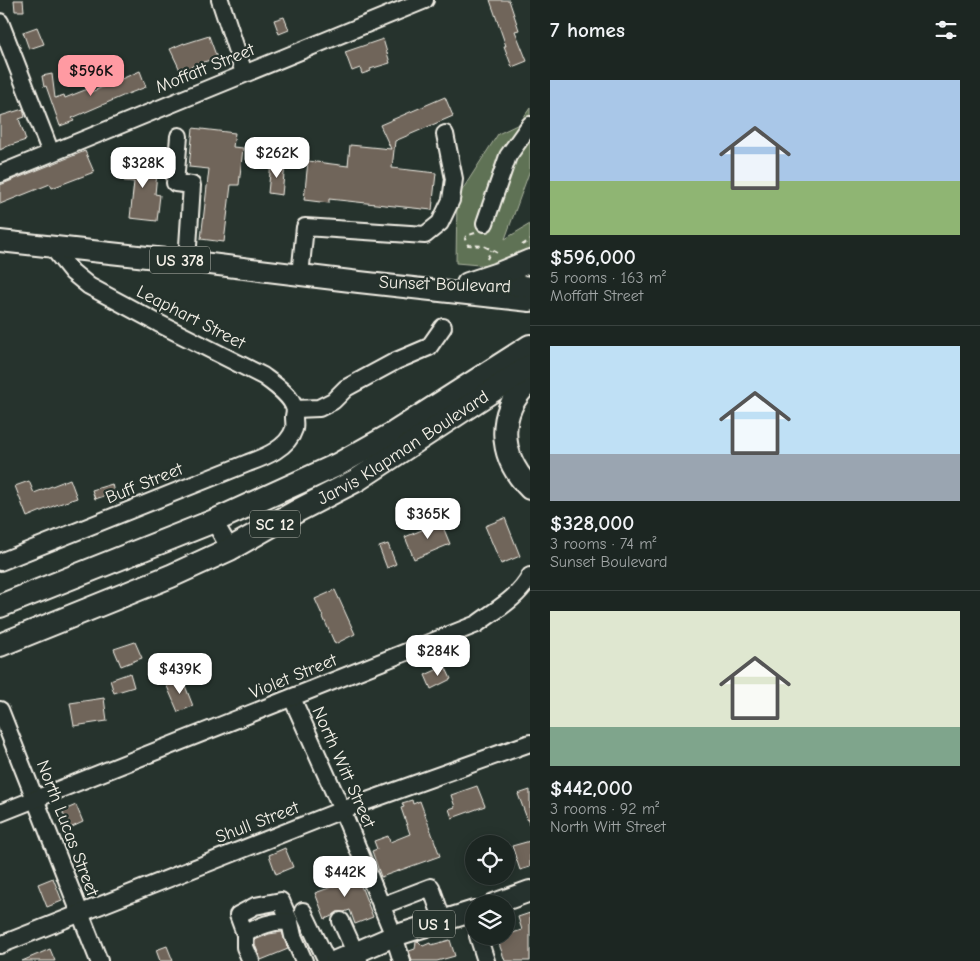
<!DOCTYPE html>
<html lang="en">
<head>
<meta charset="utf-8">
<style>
	:root { --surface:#1c2622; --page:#252e2a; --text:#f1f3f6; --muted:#a0a5a5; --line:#3a4340; --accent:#ff9aa2 }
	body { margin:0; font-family:"Comic Neue",sans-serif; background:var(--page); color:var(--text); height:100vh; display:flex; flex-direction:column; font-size:19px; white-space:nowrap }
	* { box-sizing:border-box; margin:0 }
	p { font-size:16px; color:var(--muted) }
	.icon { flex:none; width:28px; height:28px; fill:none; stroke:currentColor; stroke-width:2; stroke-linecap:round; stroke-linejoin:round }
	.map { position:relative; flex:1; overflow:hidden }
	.details { display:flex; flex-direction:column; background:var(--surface); width:450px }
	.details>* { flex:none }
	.fabs { position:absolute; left:465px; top:835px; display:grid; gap:10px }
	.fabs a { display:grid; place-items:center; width:50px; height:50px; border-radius:50%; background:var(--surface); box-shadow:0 2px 12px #0003,0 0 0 1px var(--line); font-size:25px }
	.price { position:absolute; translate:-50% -42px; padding:0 11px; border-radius:10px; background:#fff; color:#222; font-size:16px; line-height:32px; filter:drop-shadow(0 1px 2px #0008) }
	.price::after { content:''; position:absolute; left:50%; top:30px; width:15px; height:11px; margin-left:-8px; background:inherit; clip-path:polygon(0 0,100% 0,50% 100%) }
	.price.selected { background:var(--accent); color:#111 }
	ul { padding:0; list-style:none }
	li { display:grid; align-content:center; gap:10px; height:265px; padding:0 20px }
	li+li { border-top:1px solid var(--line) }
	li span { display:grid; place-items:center; height:155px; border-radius:0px; color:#555 }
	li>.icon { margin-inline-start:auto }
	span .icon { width:90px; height:90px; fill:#fffc; stroke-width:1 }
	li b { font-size:21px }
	h2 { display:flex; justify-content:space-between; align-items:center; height:60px; padding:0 20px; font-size:21px }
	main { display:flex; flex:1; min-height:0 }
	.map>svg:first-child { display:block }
</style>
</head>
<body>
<main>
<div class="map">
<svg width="530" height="961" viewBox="0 0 530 961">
	<rect width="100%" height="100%" fill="#26332d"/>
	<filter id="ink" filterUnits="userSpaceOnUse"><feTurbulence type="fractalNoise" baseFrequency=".02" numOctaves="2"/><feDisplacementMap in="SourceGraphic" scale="10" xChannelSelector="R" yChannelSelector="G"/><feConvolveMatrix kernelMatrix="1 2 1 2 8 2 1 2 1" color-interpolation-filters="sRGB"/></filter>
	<g filter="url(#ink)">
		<!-- green -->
		<polygon fill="#5f7255" stroke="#aab29e" points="530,108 530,170 505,239 530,224 530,254 502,267 456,263 457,198 498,134 519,124"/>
		<!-- building -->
		<g fill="#70655a" stroke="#f4f1e8">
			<polygon points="14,0 23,0 24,11 15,11"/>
			<polygon points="490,0 509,0 519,30 515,31 527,61 512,67 504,46 506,46"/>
			<polygon points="284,17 289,30 279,34 274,20"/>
			<polygon points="37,27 44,44 29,49 23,32"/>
			<polygon points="209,36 217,58 197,64 181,72 170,49 184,43 184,44"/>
			<polygon points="383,39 390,63 370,69 371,71 362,74 360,68 352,71 345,52"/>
			<polygon points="140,71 146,87 125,95 72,118 74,121 60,126 46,86 44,87 42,76 52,74 55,98 64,95 65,98 90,88 91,92"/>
			<polygon points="445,97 453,116 395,141 392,168 436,173 432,210 329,199 329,203 304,200 308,161 348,166 350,145 391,149 380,125"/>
			<polygon points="23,109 25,117 19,119 26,140 8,146 0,150 0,116"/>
			<polygon points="193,128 235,133 233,147 243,148 239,185 231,185 224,242 201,239 209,169 189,167"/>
			<polygon points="85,151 94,172 52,188 50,184 0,204 0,185"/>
			<polygon points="126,160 158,163 155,194 160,195 157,221 130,218 134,182 124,181"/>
			<polygon points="271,163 285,164 282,195 268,193"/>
			<polygon points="70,479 77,498 56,505 27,517 15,486 29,481 34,493"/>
			<polygon points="112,484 114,493 95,499 92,490"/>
			<polygon points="505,518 520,556 501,564 485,526"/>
			<polygon points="441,522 450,544 414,559 405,537"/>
			<polygon points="388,544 396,564 387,568 379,547"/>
			<polygon points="335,590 355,634 335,644 315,599"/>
			<polygon points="135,642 142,658 121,666 114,649"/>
			<polygon points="445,666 451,679 431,689 425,675"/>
			<polygon points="130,673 134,687 114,693 110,680"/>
			<polygon points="182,678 193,706 178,712 166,684"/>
			<polygon points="104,698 107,721 74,726 70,703"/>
			<polygon points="477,786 485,806 452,818 449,809 455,807 451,795"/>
			<polygon points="530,790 530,824 529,824 518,794"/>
			<polygon points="412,800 413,804 420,801 440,856 381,877 372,851 377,849 374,841 388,836 390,842 410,834 401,808 404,807 402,803"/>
			<polygon points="76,805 83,822 70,828 62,811"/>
			<polygon points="530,841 530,867 520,870 512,846"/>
			<polygon points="285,848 293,867 276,874 269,855"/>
			<polygon points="354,868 373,917 355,924 350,910 344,912 337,912 332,916 325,919 315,893 340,884 336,874"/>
			<polygon points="53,878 62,901 47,907 38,884"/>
			<polygon points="530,913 530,961 505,961 497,938 506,936 506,935 522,930 518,917"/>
			<polygon points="282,932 288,949 261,960 255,945 255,940 269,934"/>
			<polygon points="450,940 455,956 437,961 412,961 409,951 415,949 416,942 418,941 423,946 430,943 431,945"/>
			<polygon points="167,946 173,961 160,961 156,950"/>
			<polygon points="50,949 55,961 22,961"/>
		</g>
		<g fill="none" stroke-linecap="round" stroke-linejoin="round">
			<!-- minor casing -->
			<g stroke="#f4f1e8" stroke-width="20">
				<g id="minor">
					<polyline points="220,0 244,73"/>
					<polyline points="0,22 51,153"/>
					<polyline points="179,136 175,183 192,185 187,261"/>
					<polyline points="0,174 425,0"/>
					<polyline points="485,223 508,156 530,125"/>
					<polyline points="300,275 305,227 425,235 440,223 451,200 454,179 445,134"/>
					<polyline points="295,409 319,408 333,401 346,388 396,361 429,347 443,327"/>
					<polyline points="214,521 230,549"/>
					<path d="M0,562L248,463C265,457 288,448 294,429C295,426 294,421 294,417C294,415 295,412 295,410C292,396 274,384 263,376L158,323L89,286L72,272L52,247"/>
					<polyline points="292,698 342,810 394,936 402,961"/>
					<polyline points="0,710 99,961"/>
					<path d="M0,813L477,624C497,609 518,598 530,576"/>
					<polyline points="381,906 431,887 443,921"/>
					<polyline points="303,911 327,961"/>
					<polyline points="341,921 359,961"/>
					<polyline points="245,934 238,915 255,906 281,901 290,922"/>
					<polyline points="478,936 486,961"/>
					<polyline points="0,945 342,810 530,743"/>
					<path d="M251,961L245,947V934C259,926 273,920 290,922L293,936L304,961"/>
				</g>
			</g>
			<!-- major casing -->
			<g stroke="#f4f1e8" stroke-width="24">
				<g id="major">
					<polyline points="0,241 202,263 359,282 530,301"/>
					<polyline points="478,284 507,284 530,287"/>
					<polyline points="494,904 530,891"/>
					<polyline points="336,961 394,936 474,911"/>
				</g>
			</g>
			<!-- highway casing -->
			<g stroke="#f4f1e8" stroke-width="26">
				<g id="highway">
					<polyline points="468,284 501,273 530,261"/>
					<path d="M530,381C496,411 498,456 530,488"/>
					<polyline points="0,606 214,521 337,465 394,433 530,346"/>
					<path id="s1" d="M0,645L171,576L230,549L299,510L357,480L530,366"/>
				</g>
			</g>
			<!-- path -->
			<g stroke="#f4f1e8" stroke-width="2" stroke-dasharray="5 4" stroke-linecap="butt">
				<polyline points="475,233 466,236 465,239 468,245 484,246 500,254"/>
				<polyline points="522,245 530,240"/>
				<polyline points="487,259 491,250"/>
			</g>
			<!-- minor -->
			<use href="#minor" stroke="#26332d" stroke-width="16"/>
			<!-- major -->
			<use href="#major" stroke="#26332d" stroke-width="20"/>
			<!-- highway -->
			<use href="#highway" stroke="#26332d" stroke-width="22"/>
		</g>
	</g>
	<g text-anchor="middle" stroke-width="4.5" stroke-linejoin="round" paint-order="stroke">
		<!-- shield labels -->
		<g fill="#26332d" stroke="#b6b8b0" stroke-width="1">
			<rect x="150" y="246.5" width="60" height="27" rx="4"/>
			<rect x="250" y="510.5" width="50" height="27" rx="4"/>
			<rect x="413" y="910.5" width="42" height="27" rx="4"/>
		</g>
		<g font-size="16" font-weight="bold" fill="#f4f1e8">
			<text x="180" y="266">US 378</text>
			<text x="275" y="530">SC 12</text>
			<text x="434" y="930">US 1</text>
		</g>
		<!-- street labels -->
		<g font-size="18" fill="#f4f1e8" stroke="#26332d">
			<text transform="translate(205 68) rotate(-22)" y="6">Moffatt Street</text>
			<text transform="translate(445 284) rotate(2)" y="6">Sunset Boulevard</text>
			<text transform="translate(191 317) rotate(27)" y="6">Leaphart Street</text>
			<text dy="6" stroke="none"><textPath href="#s1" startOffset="450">Jarvis Klapman Boulevard</textPath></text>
			<text transform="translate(144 483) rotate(-22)" y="6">Buff Street</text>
			<text transform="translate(293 676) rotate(-22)" y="6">Violet Street</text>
			<text transform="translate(344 767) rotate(66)" y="6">North Witt Street</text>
			<text transform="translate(257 822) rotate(-21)" y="6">Shull Street</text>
			<text transform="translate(68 828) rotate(69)" y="6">North Lucas Street</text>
		</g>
	</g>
</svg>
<div class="fabs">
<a><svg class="icon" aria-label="locate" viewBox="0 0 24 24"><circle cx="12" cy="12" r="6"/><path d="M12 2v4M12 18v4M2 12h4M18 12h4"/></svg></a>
<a><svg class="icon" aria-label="layers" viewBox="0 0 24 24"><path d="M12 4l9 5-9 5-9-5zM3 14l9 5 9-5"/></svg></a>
</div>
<b class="price selected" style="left:91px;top:97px">$596K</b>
<b class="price" style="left:277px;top:179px">$262K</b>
<b class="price" style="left:143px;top:189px">$328K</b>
<b class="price" style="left:428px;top:540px">$365K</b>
<b class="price" style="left:438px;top:677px">$284K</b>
<b class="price" style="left:180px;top:695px">$439K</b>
<b class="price" style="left:345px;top:898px">$442K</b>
</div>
<section class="details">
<h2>7 homes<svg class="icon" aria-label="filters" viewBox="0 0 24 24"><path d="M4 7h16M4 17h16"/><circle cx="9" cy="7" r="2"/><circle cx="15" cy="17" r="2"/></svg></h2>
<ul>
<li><span style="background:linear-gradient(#a9c7e8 65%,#8fb573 0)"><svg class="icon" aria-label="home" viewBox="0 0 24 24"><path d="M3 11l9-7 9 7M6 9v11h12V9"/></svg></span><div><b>$596,000</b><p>5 rooms · 163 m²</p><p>Moffatt Street</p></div></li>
<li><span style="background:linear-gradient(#bfe0f5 70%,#9aa5b1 0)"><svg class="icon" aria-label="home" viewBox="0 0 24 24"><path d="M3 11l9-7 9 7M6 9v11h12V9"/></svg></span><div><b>$328,000</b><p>3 rooms · 74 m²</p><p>Sunset Boulevard</p></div></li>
<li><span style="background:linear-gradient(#dfe7d0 75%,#7fa58c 0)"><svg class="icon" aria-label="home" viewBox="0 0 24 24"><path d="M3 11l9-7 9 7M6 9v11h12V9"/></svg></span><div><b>$442,000</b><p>3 rooms · 92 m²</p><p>North Witt Street</p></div></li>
</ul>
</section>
</main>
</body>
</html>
